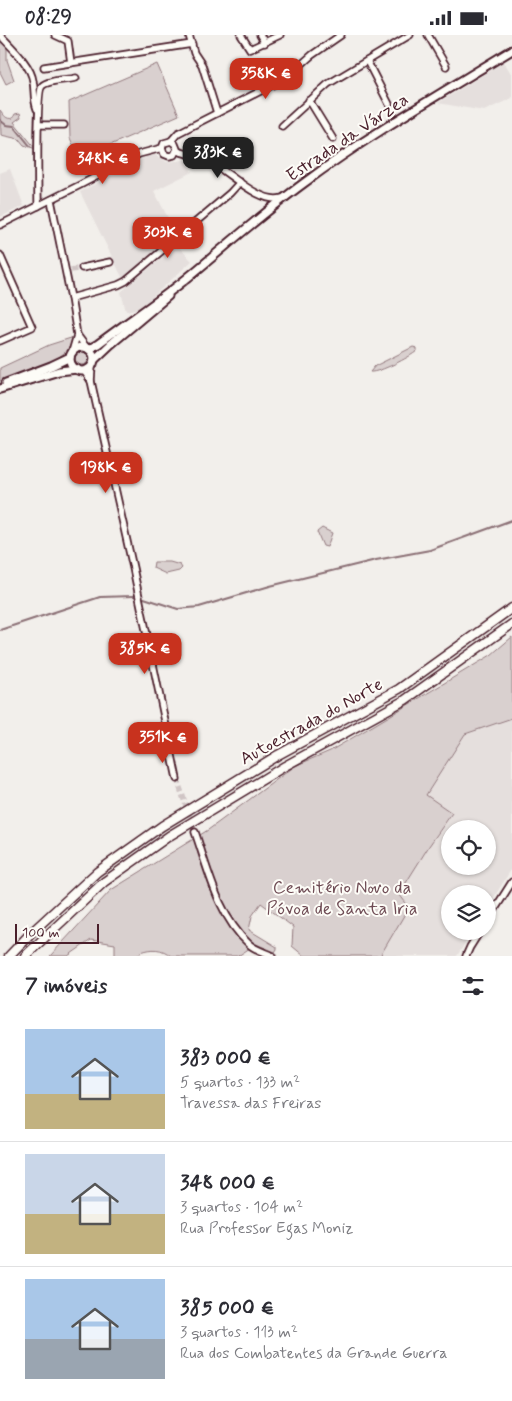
<!DOCTYPE html>
<html lang="pt">
<head>
<meta charset="utf-8">
<style>
	:root { --surface:#fff; --page:#f2f2f3; --text:#2b2b33; --muted:#7c7c81; --line:#e1e1e2; --accent:#c8321e }
	body { margin:0; font-family:Mynerve,sans-serif; background:var(--page); color:var(--text); height:100vh; display:flex; flex-direction:column; font-size:19px; white-space:nowrap }
	* { box-sizing:border-box; margin:0 }
	p { font-size:16px; color:var(--muted) }
	.icon { flex:none; width:28px; height:28px; fill:none; stroke:currentColor; stroke-width:2; stroke-linecap:round; stroke-linejoin:round }
	.map { position:relative; height:921px; overflow:hidden }
	.side { display:flex; flex-direction:column; background:var(--surface); flex:1 }
	.side>* { flex:none }
	.fabs { position:absolute; left:441px; top:785px; display:grid; gap:10px }
	.fabs a { display:grid; place-items:center; width:55px; height:55px; border-radius:50%; background:var(--surface); box-shadow:0 1px 4px #0004; font-size:25px }
	.scale { position:absolute; left:15px; bottom:12px; width:84px; box-sizing:border-box; padding-left:5px; border:2px solid #4a1f2b; border-top:0; font-size:14px; line-height:18px; white-space:nowrap; color:#4a1f2b; -webkit-text-stroke:4px #fdfcf7; paint-order:stroke }
	.price { position:absolute; translate:-50% -42px; padding:0 11px; border-radius:10px; background:var(--accent); color:#fff; font-size:16px; line-height:32px; filter:drop-shadow(0 1px 2px #0008) }
	.price::after { content:''; position:absolute; left:50%; top:30px; width:15px; height:11px; margin-left:-8px; background:inherit; clip-path:polygon(0 0,100% 0,50% 100%) }
	.price.active { background:#222; color:#fff }
	ul { padding:0; list-style:none }
	li { display:flex; align-items:center; gap:15px; height:125px; padding:0 25px }
	li+li { border-top:1px solid var(--line) }
	li span { display:grid; place-items:center; flex:none; width:140px; height:100px; border-radius:0px; color:#555 }
	li>.icon { margin-inline-start:auto }
	span .icon { width:60px; height:60px; fill:#fffc; stroke-width:1 }
	li b { font-size:21px }
	h2 { display:flex; justify-content:space-between; align-items:center; height:60px; padding:0 25px; font-size:21px }
	.status { display:flex; justify-content:space-between; align-items:center; height:35px; padding:0 25px; background:var(--surface); direction:ltr }
	.status svg { height:14px; fill:currentColor }
	.map>svg:first-child { display:block }
</style>
</head>
<body>
<div class="status"><b>08:29</b><svg viewBox="0 0 49 12"><path d="M0 12V9h3v3zM5 12V6h3v6zM10 12V3h3v9zM15 12V0h3v12zM26 1h20v11H26zM47 4h2v5h-2z"/></svg></div>
<div class="map">
<svg width="512" height="921" viewBox="0 0 512 921">
	<rect width="100%" height="100%" fill="#f2efeb"/>
	<filter id="ink" filterUnits="userSpaceOnUse"><feTurbulence type="fractalNoise" baseFrequency=".02" numOctaves="2"/><feDisplacementMap in="SourceGraphic" scale="10" xChannelSelector="R" yChannelSelector="G"/><feConvolveMatrix kernelMatrix="1 2 1 2 8 2 1 2 1" color-interpolation-filters="sRGB"/></filter>
	<g filter="url(#ink)">
		<!-- built -->
		<g fill="#e5dfdd" fill-rule="evenodd">
			<polygon points="504,27 512,40 512,63 484,76 438,68"/>
			<polygon points="150,120 155,120 167,127 185,125 192,137 154,156 176,198 123,244 80,157"/>
			<polygon points="10,134 24,171 0,182 0,138"/>
			<polygon points="177,210 192,226 140,273 126,276 121,257"/>
			<path d="M512,683V833L488,872V859H450V896H473L457,921H380L408,872L398,859L429,811L452,779L425,761L465,699ZM450,794H488V831H450Z"/>
		</g>
		<!-- green -->
		<g fill="#d9d0cf" stroke="#92787d">
			<polygon points="0,6 7,12 7,25 14,45 6,49 0,37"/>
			<polygon points="157,29 179,80 101,114 98,109 78,120 70,103 69,67"/>
			<path d="M0,75C4,80 6,85 13,83L15,79L20,78L21,82L14,87L36,114L24,110L19,104L1,100Z"/>
			<path d="M74,302C67,329 23,338 0,346V333L49,310Z"/>
			<path d="M413,312L417,313V316C410,322 379,338 370,337L375,331Z"/>
			<circle cx="82" cy="323" r="7"/>
			<polygon points="322,493 332,498 327,512 323,511 317,497"/>
			<polygon points="154,527 170,527 180,530 182,533 179,536 166,539 153,533"/>
			<path d="M512,602V683L465,699L426,760L452,778L429,811L399,859L409,872L380,921H304L292,911L293,892L261,868L252,881L249,895L277,912V914L275,917L256,909L238,921H171C162,913 152,913 141,917L138,921H115V909L91,905L68,921H50L111,855L208,795L295,731L330,716L386,683L491,620Z"/>
		</g>
		<g fill="none" stroke-linecap="round" stroke-linejoin="round">
			<!-- stream -->
			<g stroke="#8b6f75" stroke-width="2">
				<polyline points="0,85 6,90 14,91 30,111"/>
				<polyline points="144,563 178,574 199,572 270,551 376,525 430,515 512,485"/>
				<polyline points="0,595 100,562 134,561"/>
			</g>
			<!-- minor-tunnel -->
			<g stroke="#d0c5c5" stroke-width="5.5" stroke-dasharray="5.5 3" stroke-linecap="butt">
				<polyline points="71,235 82,233"/>
				<polyline points="177,744 195,797"/>
			</g>
			<!-- minor casing -->
			<g stroke="#4a1f2b" stroke-width="9">
				<g id="minor">
					<path d="M0,0C11,12 31,30 33,46C35,56 33,64 37,74"/>
					<polyline points="55,0 68,6 71,28"/>
					<polyline points="189,0 194,18 202,30 217,78"/>
					<polyline points="241,0 250,14 280,0"/>
					<polyline points="260,0 265,8"/>
					<polyline points="428,0 446,31"/>
					<polyline points="367,26 389,69"/>
					<polyline points="44,32 192,9"/>
					<polyline points="309,65 333,104"/>
					<polyline points="39,90 64,90"/>
					<polyline points="282,91 328,49 410,0"/>
					<polyline points="162,113 164,119 169,121 174,120 177,114 175,109 171,106"/>
					<path d="M177,116C188,119 200,122 210,127C229,137 261,170 282,163"/>
					<polyline points="51,165 71,263 77,300 72,317"/>
					<path d="M38,171C38,155 36,57 42,51C47,45 68,45 76,43"/>
					<polyline points="0,190 80,150 139,119 162,113 164,108 171,106 178,98 286,43 312,20 341,0"/>
					<polyline points="0,220 32,292 0,306"/>
					<polyline points="82,233 110,227"/>
					<polyline points="71,263 118,250 126,246 230,158 240,147"/>
					<polyline points="77,300 86,312"/>
					<polyline points="92,331 91,346 133,533 177,744"/>
					<polyline points="84,336 91,346"/>
					<path d="M195,797C208,834 218,881 249,909C255,915 265,917 273,921"/>
					<polyline points="488,885 512,847"/>
					<polyline points="466,921 470,912 480,896"/>
				</g>
			</g>
			<!-- major casing -->
			<g stroke="#4a1f2b" stroke-width="11">
				<g id="major">
					<circle cx="82" cy="324" r="12"/>
					<path d="M89,314L98,309C127,287 158,267 186,244C225,212 263,178 304,148C370,99 442,58 512,15"/>
					<polyline points="94,325 111,309 168,261"/>
					<polyline points="6,348 51,331 70,322"/>
					<polyline points="0,354 59,336 77,334"/>
				</g>
			</g>
			<!-- highway casing -->
			<g stroke="#4a1f2b" stroke-width="11">
				<g id="highway">
					<polyline points="9,921 31,898 97,837 162,791 278,720 399,654 512,573"/>
					<polyline points="25,921 104,847 169,801 285,731 405,665 512,589"/>
				</g>
			</g>
			<!-- minor -->
			<use href="#minor" stroke="#fdfcf7" stroke-width="5.5"/>
			<!-- major -->
			<use href="#major" stroke="#fdfcf7" stroke-width="7"/>
			<!-- highway -->
			<use href="#highway" stroke="#fdfcf7" stroke-width="8"/>
		</g>
	</g>
	<g text-anchor="middle" stroke-width="4" stroke-linejoin="round" paint-order="stroke">
		<!-- street labels -->
		<g font-size="18" fill="#4a1f2b" stroke="#fdfcf7">
			<text transform="translate(347 102) rotate(-34)" y="6">Estrada da Várzea</text>
			<text transform="translate(311 686) rotate(-29)" y="6">Autoestrada do Norte</text>
		</g>
		<!-- park labels -->
		<g font-size="18" fill="#6e4b54" stroke="#fdfcf7">
			<text x="342" y="858">Cemitério Novo da<tspan x="342" dy="21">Póvoa de Santa Iria</tspan></text>
		</g>
	</g>
</svg>
<div class="fabs">
<a><svg class="icon" aria-label="locate" viewBox="0 0 24 24"><circle cx="12" cy="12" r="6"/><path d="M12 2v4M12 18v4M2 12h4M18 12h4"/></svg></a>
<a><svg class="icon" aria-label="layers" viewBox="0 0 24 24"><path d="M12 4l9 5-9 5-9-5zM3 14l9 5 9-5"/></svg></a>
</div>
<div class="scale">100 m</div>
<b class="price" style="left:266px;top:65px">358K €</b>
<b class="price active" style="left:218px;top:144px">383K €</b>
<b class="price" style="left:103px;top:150px">348K €</b>
<b class="price" style="left:168px;top:224px">303K €</b>
<b class="price" style="left:106px;top:459px">198K €</b>
<b class="price" style="left:145px;top:640px">385K €</b>
<b class="price" style="left:163px;top:729px">351K €</b>
</div>
<section class="side">
<h2>7 imóveis<svg class="icon" aria-label="filters" viewBox="0 0 24 24"><path d="M4 7h16M4 17h16"/><circle cx="9" cy="7" r="2"/><circle cx="15" cy="17" r="2"/></svg></h2>
<ul>
<li><span style="background:linear-gradient(#a9c7e8 65%,#c2b280 0)"><svg class="icon" aria-label="home" viewBox="0 0 24 24"><path d="M3 11l9-7 9 7M6 9v11h12V9"/></svg></span><div><b>383 000 €</b><p>5 quartos · 133 m²</p><p>Travessa das Freiras</p></div></li>
<li><span style="background:linear-gradient(#c9d6e8 60%,#c2b280 0)"><svg class="icon" aria-label="home" viewBox="0 0 24 24"><path d="M3 11l9-7 9 7M6 9v11h12V9"/></svg></span><div><b>348 000 €</b><p>3 quartos · 104 m²</p><p>Rua Professor Egas Moniz</p></div></li>
<li><span style="background:linear-gradient(#a9c7e8 60%,#9aa5b1 0)"><svg class="icon" aria-label="home" viewBox="0 0 24 24"><path d="M3 11l9-7 9 7M6 9v11h12V9"/></svg></span><div><b>385 000 €</b><p>3 quartos · 113 m²</p><p>Rua dos Combatentes da Grande Guerra</p></div></li>
</ul>
</section>
</body>
</html>
